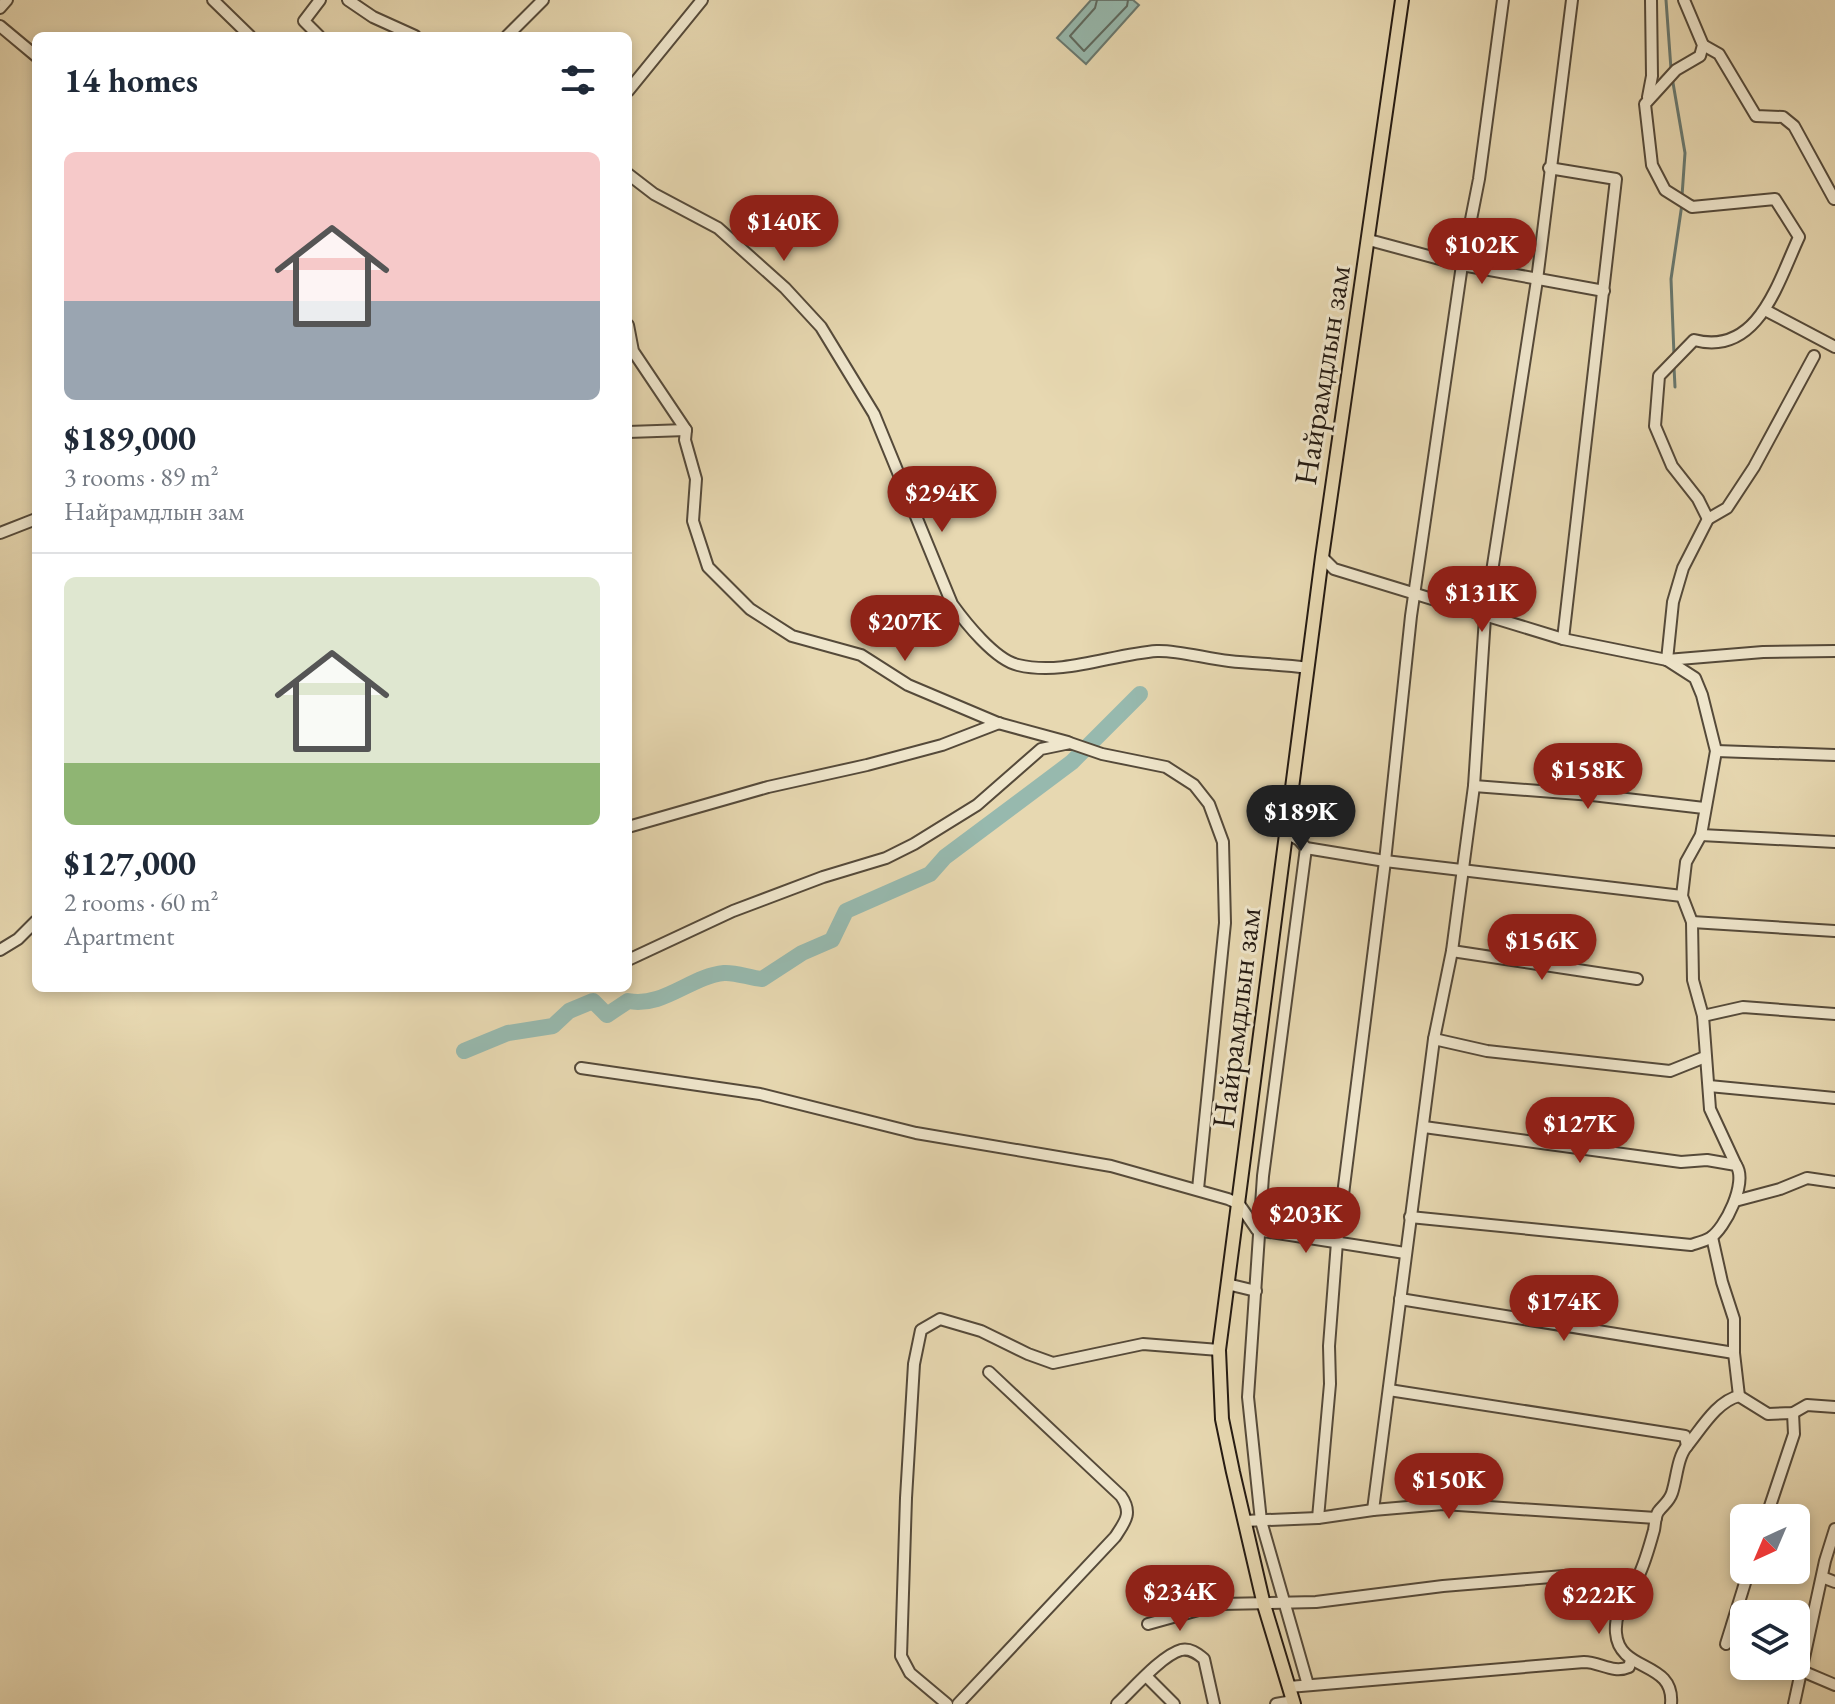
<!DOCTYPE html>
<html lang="en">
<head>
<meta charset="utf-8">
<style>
	:root { --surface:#fff; --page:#f6f6f7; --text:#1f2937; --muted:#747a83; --line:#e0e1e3; --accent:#8f2418 }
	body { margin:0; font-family:"EB Garamond",serif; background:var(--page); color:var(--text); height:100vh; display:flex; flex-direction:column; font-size:30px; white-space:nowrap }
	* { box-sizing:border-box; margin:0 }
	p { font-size:26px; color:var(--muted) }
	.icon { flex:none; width:44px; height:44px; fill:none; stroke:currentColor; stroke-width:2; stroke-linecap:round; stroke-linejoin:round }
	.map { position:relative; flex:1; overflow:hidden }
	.drawer { position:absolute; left:32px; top:32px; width:600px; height:960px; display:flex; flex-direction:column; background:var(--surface); border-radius:12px; box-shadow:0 4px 12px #0003 }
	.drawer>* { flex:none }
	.needle { width:52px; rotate:224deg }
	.tools { position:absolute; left:1730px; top:1504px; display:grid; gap:16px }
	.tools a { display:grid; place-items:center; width:80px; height:80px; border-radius:12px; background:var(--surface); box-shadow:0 4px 12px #0003; font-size:40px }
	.price { position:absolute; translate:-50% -68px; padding:0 18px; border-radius:28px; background:var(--accent); color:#fff; font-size:26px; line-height:52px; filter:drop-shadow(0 2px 4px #0008) }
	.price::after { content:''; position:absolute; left:50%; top:48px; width:24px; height:18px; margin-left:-12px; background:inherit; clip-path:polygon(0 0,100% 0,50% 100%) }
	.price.selected { background:#222; color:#fff }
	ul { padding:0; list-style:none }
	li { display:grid; align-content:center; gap:16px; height:424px; padding:0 32px }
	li+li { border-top:2px solid var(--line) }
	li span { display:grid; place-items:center; height:248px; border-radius:12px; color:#555 }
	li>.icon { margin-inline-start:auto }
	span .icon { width:144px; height:144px; fill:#fffc; stroke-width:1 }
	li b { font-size:34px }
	h2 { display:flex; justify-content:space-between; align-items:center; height:96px; padding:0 32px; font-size:34px }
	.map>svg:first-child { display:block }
</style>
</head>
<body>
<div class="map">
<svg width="1835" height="1704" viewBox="0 0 1835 1704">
	<rect width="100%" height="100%" fill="#e7d8b1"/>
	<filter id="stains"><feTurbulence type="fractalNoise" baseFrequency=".0025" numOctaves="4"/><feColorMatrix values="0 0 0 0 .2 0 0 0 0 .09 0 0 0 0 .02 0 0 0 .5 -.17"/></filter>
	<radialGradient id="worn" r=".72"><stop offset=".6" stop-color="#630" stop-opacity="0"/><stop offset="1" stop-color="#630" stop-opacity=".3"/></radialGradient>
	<!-- water -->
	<polygon fill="#97b9ae" stroke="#697970" stroke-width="2" points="1091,0 1133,0 1139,5 1086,64 1057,38"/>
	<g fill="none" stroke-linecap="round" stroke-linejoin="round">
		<!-- shore -->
		<polyline stroke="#5e6a60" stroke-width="2" points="1097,0 1095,8 1070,36 1084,51 1127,6 1128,0"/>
		<!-- stream -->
		<g stroke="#697970" stroke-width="3">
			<polyline points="1666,0 1671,69"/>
			<polyline points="1672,77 1685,153 1682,196"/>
			<polyline points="1674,355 1671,279 1682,204"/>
			<polyline points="1674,367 1675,387"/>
		</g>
		<!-- river -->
		<path stroke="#97b9ae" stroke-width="16" d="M464,1051L508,1033L553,1026L569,1011L593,1001L607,1015L628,1001C663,1008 691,976 724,973C735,972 750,978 762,979L802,953L832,940L846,911L930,874L945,857L1072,762L1140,694"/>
		<!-- minor casing -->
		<g stroke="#554a3a" stroke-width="14">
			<g id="minor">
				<polyline points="213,0 250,36"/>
				<polyline points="348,0 373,17 415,36"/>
				<path d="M1684,0L1703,45L1700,56L1676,70L1645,104L1652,165L1665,190L1692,207L1775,199L1799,237C1778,282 1758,357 1694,340L1659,376L1655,426L1672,466L1698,499L1708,519"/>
				<polyline points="0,8 7,0"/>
				<polyline points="0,26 36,56"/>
				<polyline points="319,36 304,21 320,0"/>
				<polyline points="507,36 543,0"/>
				<polyline points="1703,45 1719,54 1756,116 1783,117 1794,126 1834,199"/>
				<polyline points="628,91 702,0"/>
				<polyline points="1648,97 1652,76 1651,0"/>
				<polyline points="1549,168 1616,179 1563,639"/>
				<path d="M628,174L654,194L718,228L785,288L821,327L874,414L952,604C965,622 995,660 1018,665C1064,676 1112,654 1157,651C1177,650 1208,659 1229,661C1256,664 1282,664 1308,668"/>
				<polyline points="1369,240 1462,265 1604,291"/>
				<polyline points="1765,310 1835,347"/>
				<polyline points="628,325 633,351 686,430 685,440 696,479 693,521 708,567 750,609 792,636 861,655 908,685 998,723 1068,742"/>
				<polyline points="628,432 686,430"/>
				<polyline points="0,533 36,519"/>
				<polyline points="1322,557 1334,569 1563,639 1667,660 1763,652 1835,651"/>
				<polyline points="1667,660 1695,678 1702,695 1716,751 1701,835 1686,862 1682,896 1692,922 1693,980 1703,1016 1710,1109 1736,1165"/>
				<polyline points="1667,660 1673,602 1683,568 1708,519 1727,508 1754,467 1814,356"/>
				<polyline points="1716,751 1835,755"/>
				<polyline points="1474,786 1592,795 1704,808"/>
				<polyline points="628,827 768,787 867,765 942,745 999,723"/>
				<polyline points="1285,832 1299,840 1306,848 1385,861 1682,896"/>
				<polyline points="1701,835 1835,842"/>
				<polyline points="1306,848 1263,1176 1248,1397 1261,1521 1308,1685"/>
				<polyline points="1692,922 1835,931"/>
				<polyline points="0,950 18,939 36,921"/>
				<polyline points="1452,951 1637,979"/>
				<polyline points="628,960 733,911 823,877 886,858 914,844 977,805 1041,749 1070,743 1102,754 1166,767 1194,785 1209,804 1223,842 1225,923 1198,1189"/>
				<polyline points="1703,1016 1743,1007 1835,1014"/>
				<polyline points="1434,1039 1487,1051 1670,1071 1705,1057"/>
				<polyline points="581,1068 760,1094 916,1133 1111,1166 1228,1199 1239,1204 1257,1230 1405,1253"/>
				<polyline points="1709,1086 1835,1098"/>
				<polyline points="1735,1201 1780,1189 1807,1178 1835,1182"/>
				<path d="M1410,1217L1691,1245C1697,1243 1705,1241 1710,1238C1725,1229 1748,1182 1736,1165L1707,1160L1681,1162L1424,1127"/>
				<polyline points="1712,1237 1722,1282 1734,1319 1734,1353 1739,1396"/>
				<polyline points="1227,1284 1256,1291"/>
				<polyline points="1400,1299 1734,1353"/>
				<polyline points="1389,1390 1679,1435 1685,1436 1687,1446"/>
				<polyline points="1373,1510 1434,1039 1452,951 1474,786 1485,617 1537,280 1572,0"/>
				<polyline points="1318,1518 1330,1384 1329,1346 1337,1242 1385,861 1411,616 1462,265 1479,179 1503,0"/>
				<polyline points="1766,1518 1794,1434 1793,1413"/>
				<polyline points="1244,1521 1318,1518 1373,1510 1443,1504 1656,1518"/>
				<polyline points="1822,1577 1835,1582"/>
				<polyline points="1148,1624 1220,1604 1316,1602 1443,1586 1564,1576"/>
				<polyline points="1726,1644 1749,1570"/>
				<polyline points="1802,1671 1835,1685"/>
				<polyline points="1147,1677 1174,1704"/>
				<path d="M1289,1687L1584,1662C1600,1662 1613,1674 1629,1667L1631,1660"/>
				<polyline points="947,1704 910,1673 901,1656 906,1498 914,1364 921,1330 940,1319 981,1331 1028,1354 1053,1363 1143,1344 1219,1350"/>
				<path d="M958,1704L1115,1537C1125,1522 1133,1513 1121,1496L989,1372"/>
				<path d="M1117,1704C1132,1690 1162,1655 1181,1650C1190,1648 1197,1653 1204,1659L1214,1704"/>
				<polyline points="1276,1704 1293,1701"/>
				<path d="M1671,1704C1675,1660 1619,1673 1616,1633C1614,1609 1629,1597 1638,1577C1643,1567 1651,1541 1654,1530C1655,1525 1655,1517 1658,1512C1663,1505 1669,1502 1672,1493C1677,1478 1677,1458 1687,1446C1701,1429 1717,1401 1739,1396L1768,1414L1793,1413L1807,1405L1835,1407"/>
				<polyline points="1794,1704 1825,1561 1835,1529"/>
			</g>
		</g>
		<!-- major casing -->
		<g stroke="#241a12" stroke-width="16">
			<polyline id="major" points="1294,1704 1264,1605 1233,1472 1222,1419 1219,1350 1322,557 1402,0"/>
		</g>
		<!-- minor -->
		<use href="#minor" stroke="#efe6cc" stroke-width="10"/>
		<!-- major -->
		<use href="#major" stroke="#e7d8b1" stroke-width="12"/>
	</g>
	<g text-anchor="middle" stroke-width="6" stroke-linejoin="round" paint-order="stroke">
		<!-- street labels -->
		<g font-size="32" fill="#241a12" stroke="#efe6cc">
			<text transform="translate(1322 375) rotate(-81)" y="11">Найрамдлын зам</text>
			<text transform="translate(1236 1018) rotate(-83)" y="11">Найрамдлын зам</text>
		</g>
	</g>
	<rect width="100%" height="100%" filter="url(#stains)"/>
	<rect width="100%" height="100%" fill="url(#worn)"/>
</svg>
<div class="tools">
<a><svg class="needle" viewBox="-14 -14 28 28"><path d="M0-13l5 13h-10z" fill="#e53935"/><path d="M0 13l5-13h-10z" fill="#747a83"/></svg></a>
<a><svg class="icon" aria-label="layers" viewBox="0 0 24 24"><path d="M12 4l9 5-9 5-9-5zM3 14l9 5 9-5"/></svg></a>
</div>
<b class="price" style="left:784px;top:263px">$140K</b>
<b class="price" style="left:1482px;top:286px">$102K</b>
<b class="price" style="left:942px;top:534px">$294K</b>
<b class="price" style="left:1482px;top:634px">$131K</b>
<b class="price" style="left:905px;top:663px">$207K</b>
<b class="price" style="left:1588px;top:811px">$158K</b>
<b class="price selected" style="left:1301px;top:853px">$189K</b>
<b class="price" style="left:1542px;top:982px">$156K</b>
<b class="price" style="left:1580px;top:1165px">$127K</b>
<b class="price" style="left:1306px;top:1255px">$203K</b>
<b class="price" style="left:1564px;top:1343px">$174K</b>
<b class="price" style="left:1449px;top:1521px">$150K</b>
<b class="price" style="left:1180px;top:1633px">$234K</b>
<b class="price" style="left:1599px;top:1636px">$222K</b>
<section class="drawer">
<h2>14 homes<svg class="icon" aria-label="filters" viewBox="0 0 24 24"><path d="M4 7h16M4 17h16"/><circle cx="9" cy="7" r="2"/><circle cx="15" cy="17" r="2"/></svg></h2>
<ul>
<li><span style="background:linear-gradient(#f6c9c9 60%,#9aa5b1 0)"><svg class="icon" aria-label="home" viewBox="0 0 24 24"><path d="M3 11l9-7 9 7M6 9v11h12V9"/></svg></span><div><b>$189,000</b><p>3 rooms · 89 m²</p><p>Найрамдлын зам</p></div></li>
<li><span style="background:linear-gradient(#dfe7d0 75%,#8fb573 0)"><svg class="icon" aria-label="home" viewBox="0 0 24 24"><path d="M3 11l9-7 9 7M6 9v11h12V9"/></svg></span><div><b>$127,000</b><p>2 rooms · 60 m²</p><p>Apartment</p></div></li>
</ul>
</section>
</div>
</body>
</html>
